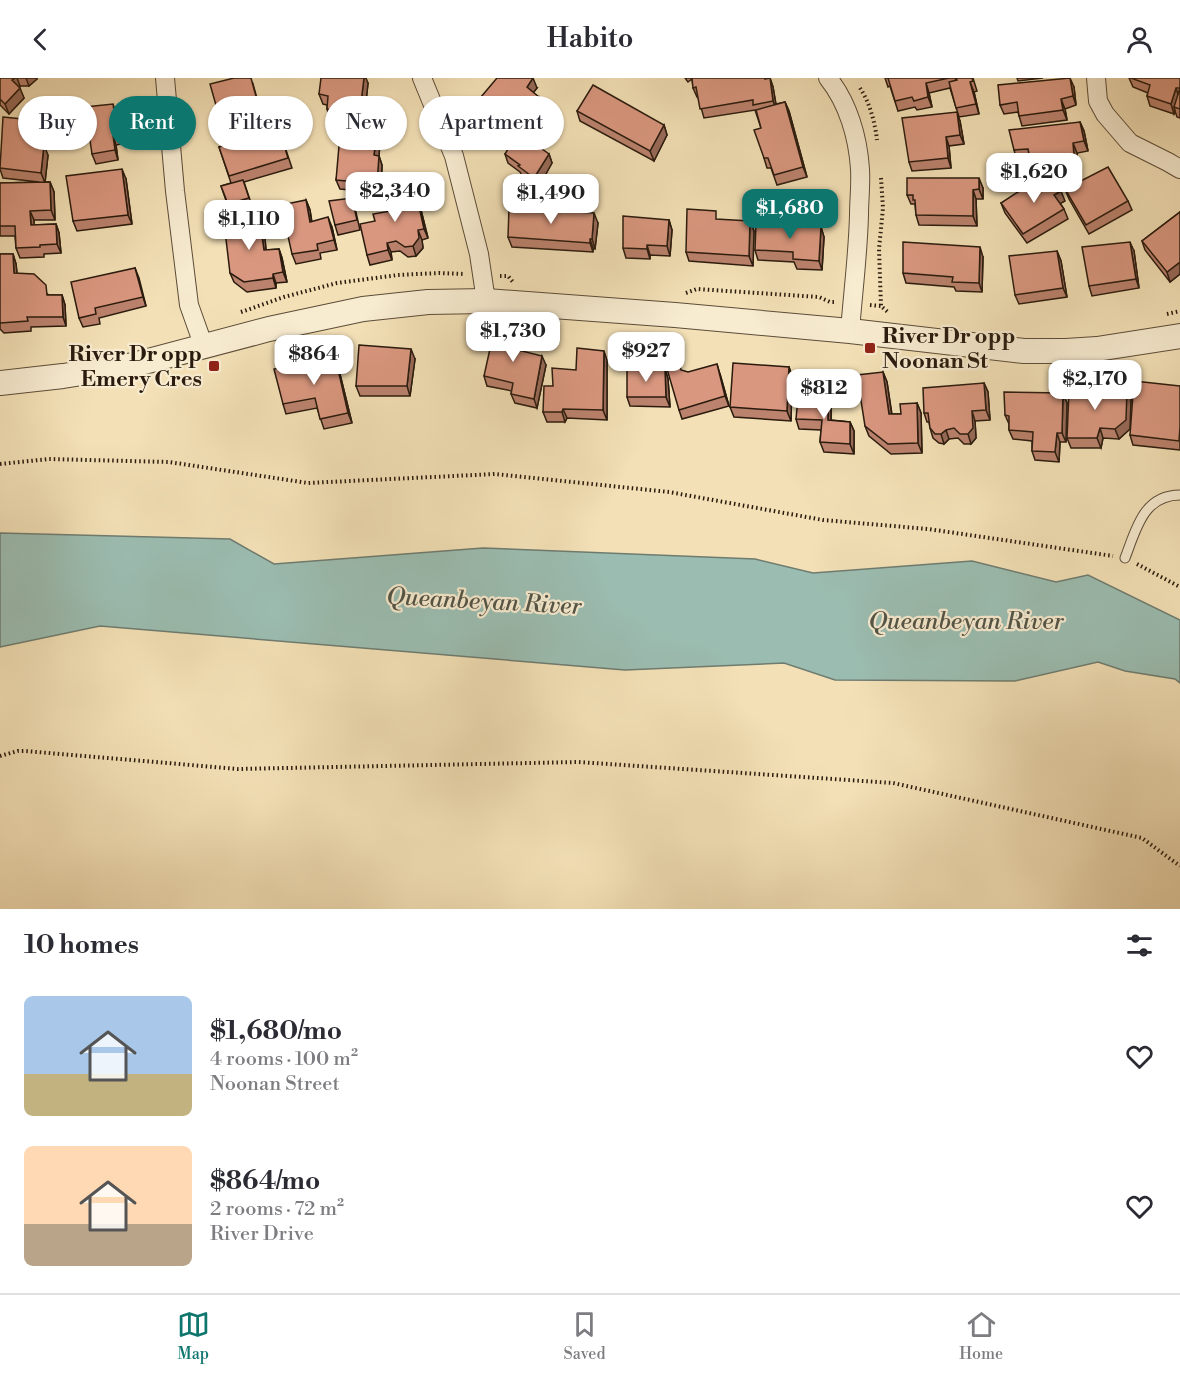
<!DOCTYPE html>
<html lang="en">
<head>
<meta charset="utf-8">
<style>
	:root { --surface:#fff; --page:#f7f7f7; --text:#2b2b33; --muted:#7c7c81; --line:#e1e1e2; --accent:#0f766e }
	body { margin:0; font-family:"Libre Bodoni",serif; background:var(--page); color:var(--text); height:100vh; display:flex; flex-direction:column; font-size:22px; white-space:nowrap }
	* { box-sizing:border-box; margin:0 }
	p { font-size:20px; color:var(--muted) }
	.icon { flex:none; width:33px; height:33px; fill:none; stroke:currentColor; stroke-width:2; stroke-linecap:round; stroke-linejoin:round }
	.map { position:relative; height:831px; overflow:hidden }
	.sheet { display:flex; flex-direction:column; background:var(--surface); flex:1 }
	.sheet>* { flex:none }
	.banner { position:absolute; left:18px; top:18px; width:600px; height:54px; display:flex; gap:12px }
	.price { position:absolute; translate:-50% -51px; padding:0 14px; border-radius:12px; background:#fff; color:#222; font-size:20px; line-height:39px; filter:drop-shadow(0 2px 3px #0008) }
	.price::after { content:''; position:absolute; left:50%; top:36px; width:18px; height:14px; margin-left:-9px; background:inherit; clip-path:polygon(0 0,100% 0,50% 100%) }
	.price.on { background:var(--accent); color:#fff }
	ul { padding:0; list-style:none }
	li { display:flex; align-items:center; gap:18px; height:150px; padding:0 24px }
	li span { display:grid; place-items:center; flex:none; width:168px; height:120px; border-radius:9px; color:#555 }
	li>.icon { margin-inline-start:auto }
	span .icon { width:72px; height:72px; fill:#fffc; stroke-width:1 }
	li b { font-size:26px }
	h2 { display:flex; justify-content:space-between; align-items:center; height:72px; padding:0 24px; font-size:26px }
	.pill { padding:0 21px; border-radius:27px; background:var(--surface); box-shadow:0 2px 4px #0004; font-size:21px; line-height:54px }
	.pill.on { background:var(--accent); color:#fff }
	header { display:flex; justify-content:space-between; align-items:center; height:78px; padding:0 24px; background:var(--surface); font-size:27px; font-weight:600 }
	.tabs { display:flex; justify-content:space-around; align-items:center; height:84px; border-top:2px solid var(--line); background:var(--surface); font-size:16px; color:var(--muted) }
	.tabs a { display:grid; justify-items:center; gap:3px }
	.tabs .on { color:var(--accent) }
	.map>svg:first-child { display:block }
</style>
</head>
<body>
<header><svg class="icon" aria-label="back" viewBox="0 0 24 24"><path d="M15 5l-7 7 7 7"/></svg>Habito<svg class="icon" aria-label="person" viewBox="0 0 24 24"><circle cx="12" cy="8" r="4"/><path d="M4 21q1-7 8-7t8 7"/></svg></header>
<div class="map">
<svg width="1180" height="831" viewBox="0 0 1180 831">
	<rect width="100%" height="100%" fill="#f3e0b6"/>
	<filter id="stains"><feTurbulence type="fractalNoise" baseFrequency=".00333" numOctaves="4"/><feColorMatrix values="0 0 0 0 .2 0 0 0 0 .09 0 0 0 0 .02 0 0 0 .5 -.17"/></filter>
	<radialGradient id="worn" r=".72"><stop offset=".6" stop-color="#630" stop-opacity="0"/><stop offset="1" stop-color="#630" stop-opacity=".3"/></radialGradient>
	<!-- water -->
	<polygon fill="#9bbdb1" stroke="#6e7c70" stroke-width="1.5" points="0,455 230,461 274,486 483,470 755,481 813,495 972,483 1056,504 1088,497 1180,542 1180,605 1175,601 1125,593 1098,584 1015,603 835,602 784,585 625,592 100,548 0,569"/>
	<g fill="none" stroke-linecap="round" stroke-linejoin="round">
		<!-- service casing -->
		<g stroke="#5c4c38" stroke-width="11">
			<path id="service" d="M1125,480C1136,452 1143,417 1180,417"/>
		</g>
		<!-- minor casing -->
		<g stroke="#5c4c38" stroke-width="20">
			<g id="minor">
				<polyline points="165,0 175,113 189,227 204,269"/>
				<polyline points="422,0 454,78 479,176 486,223"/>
				<path d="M828,0C848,25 858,59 860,91C861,106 859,122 859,137C858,176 853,214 850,253"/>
				<polyline points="1096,0 1098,23 1105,36 1130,65 1168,84 1180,91"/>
			</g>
		</g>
		<!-- tertiary casing -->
		<g stroke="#5c4c38" stroke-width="26">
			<polyline id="tertiary" points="0,305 63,298 133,287 269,251 363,231 428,224 486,223 675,237 850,253 1024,273 1066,273 1097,271 1180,258"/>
		</g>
		<!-- path -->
		<g stroke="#2a1b0e" stroke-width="4" stroke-dasharray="1.5 3" stroke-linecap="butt">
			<path d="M860,10C870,25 875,45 877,62"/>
			<polyline points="881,100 883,130 879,171 881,228 889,235"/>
			<polyline points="500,198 508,198 513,204"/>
			<polyline points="686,215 697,211 819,219 830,224 836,224"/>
			<polyline points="870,227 881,228"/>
			<polyline points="241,234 284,219 337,205 398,197 439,195 465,196"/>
			<polyline points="1167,236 1180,233"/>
			<polyline points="0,386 49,381 169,384 308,405 495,396 669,414 823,442 928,451 1113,478"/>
			<polyline points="1137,486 1180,509"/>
			<polyline points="0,678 18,673 25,673 238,691 578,684 893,705 1142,760 1180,788"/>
		</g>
		<!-- service -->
		<use href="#service" stroke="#f7ebd0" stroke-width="9"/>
		<!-- minor -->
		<use href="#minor" stroke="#f7ebd0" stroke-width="18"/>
		<!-- tertiary -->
		<use href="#tertiary" stroke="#f7ebd0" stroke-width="24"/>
	</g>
	<!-- wall -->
	<g fill="#bb826d" stroke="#2a1b0e" stroke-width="1.5">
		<polygon points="0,0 37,0 37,1 29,8 20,8 19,9 24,20 9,36 0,27"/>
		<polygon points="685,0 770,0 773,9 776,26 785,24 789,33 807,99 777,107 771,90 767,90 764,80 761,50 755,32 704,40 698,19 697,19 693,10 692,1 688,4"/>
		<polygon points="885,0 955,0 956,2 957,2 956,0 973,0 977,13 974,14 979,36 959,39 950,10 929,15 932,29 917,32 915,29 898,33 890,8 888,9"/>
		<polygon points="1017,0 1043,0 1018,3"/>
		<polygon points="1129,0 1180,0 1180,40 1177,39 1175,33 1174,36 1150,28 1147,18 1148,15 1133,9"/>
		<polygon points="368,5 364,43 330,41 327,31 327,27 323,26 319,16"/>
		<polygon points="253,6 260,31 247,35 254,58 282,60 292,90 244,104 251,125 229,131 221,108 231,105 219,69 228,66 225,59"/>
		<polygon points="1074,9 1076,27 1065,31 1067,42 1022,48 1018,34 1004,36 1000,27"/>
		<polygon points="537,10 533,15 539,19 542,29 521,53 505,39 501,42 485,28 481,19"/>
		<polygon points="577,33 664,47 667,57 654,83 580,43"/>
		<polygon points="116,35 121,66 116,67 118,82 96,86 92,76"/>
		<polygon points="960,43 964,66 949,68 951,90 912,93 909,84"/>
		<polygon points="1080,44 1084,53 1088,73 1077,75 1078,88 1034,95 1030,80 1017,82 1014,72"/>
		<polygon points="36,51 35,66 48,77 45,104 50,104 54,114 55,142 34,142 34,147 56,146 59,155 61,175 44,176 44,179 20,180 16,170 15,158 0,158 0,105 39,104 3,100 0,91 0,85"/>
		<polygon points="380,64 379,78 382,87 381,115 340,111 336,102 344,69"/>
		<polygon points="505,76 549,76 552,85 538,110 522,98 520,94 508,85"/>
		<polygon points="126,101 132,146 77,153 73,143"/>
		<polygon points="415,110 418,120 428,160 422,162 423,170 416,178 408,179 400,173 391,174 392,182 370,187 367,177 391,133"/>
		<polygon points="983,110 983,121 976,121 977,148 919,147 916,137 915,126 911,126 907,117"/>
		<polygon points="1065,111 1128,123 1132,132 1089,156 1069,121"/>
		<polygon points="306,122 310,132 312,144 332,149 337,172 320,175 321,181 296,186 292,176"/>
		<polygon points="1065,123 1060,125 1064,131 1068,141 1027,165 1005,135 1001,125"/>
		<polygon points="355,130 360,152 338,157 335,147"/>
		<polygon points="1180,134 1180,196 1170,204 1145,172 1142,163"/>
		<polygon points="669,142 672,152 670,178 650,177 650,181 626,180 623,170"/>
		<polygon points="750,143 754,153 753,188 689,183 686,174"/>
		<polygon points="250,144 251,153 265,161 266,172 279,171 282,180 287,204 276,205 276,210 247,214 234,204 230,195"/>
		<polygon points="598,145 595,171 593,170 593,174 512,169 508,159"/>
		<polygon points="821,149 824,159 822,192 797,191 794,184 758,182 755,172"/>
		<polygon points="1057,173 1061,183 1067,219 1019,226 1015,217"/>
		<polygon points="1134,173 1139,210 1092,218 1089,208"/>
		<polygon points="0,176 13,176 16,186 17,195 49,217 62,217 65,227 66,248 31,249 31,253 4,255 0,251"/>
		<polygon points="983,179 982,214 956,213 954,209 906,205 903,195"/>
		<polygon points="135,190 146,228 99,240 100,246 83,249 79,240"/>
		<polygon points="522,252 525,262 523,273 546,287 537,330 515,325 511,316 512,313 487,308 484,298"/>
		<polygon points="415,281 410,318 360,318 356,308"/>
		<polygon points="607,282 607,342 567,340 565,344 547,344 543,334 553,308 576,292"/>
		<polygon points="338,288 352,345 324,351 317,330 286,336 283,326"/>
		<polygon points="789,289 792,298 791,343 734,339 730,329"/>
		<polygon points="665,291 668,301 670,329 630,328 627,319"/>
		<polygon points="682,293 688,294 720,296 729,328 682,341 679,332"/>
		<polygon points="883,294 887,304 892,336 901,336 917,325 921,335 922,375 891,376 869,358 865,348"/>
		<polygon points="984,305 988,314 990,342 975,343 976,360 971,366 964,366 958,360 949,361 944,366 939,365 933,360 930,350 929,344 927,344 924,335"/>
		<polygon points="1180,308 1180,372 1133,367 1130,357"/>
		<polygon points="828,320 831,330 831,342 850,344 854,353 854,376 824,374 820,364 821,352 799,351 796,341"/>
		<polygon points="1131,321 1130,351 1119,361 1103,360 1101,370 1071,370 1067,360"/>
		<polygon points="1067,325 1066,364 1060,364 1059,384 1035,382 1032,373 1032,363 1013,361 1009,352 1009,346 1005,337"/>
	</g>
	<!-- shaded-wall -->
	<g fill="#986a59" stroke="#2a1b0e" stroke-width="1.5">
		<polygon points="15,0 17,0 20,8 16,12 12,2"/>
		<polygon points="26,0 37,0 37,1 29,8"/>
		<polygon points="364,0 366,0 368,5 364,43 360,33"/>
		<polygon points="533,0 537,10 530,19 527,9"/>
		<polygon points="770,0 773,9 777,33 773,23"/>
		<polygon points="1070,0 1074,9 1076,27 1073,18"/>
		<polygon points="970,4 974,14 979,36 976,26"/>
		<polygon points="926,5 929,15 932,29 928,19"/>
		<polygon points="20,10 24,20 9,36 5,26"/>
		<polygon points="1176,10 1179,19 1174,29 1175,33 1174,36 1171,26"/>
		<polygon points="539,19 542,29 521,53 518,43"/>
		<polygon points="1061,21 1065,31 1067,42 1063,32"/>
		<polygon points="785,24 789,33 807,99 803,89"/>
		<polygon points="244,25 247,35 255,62 251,53"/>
		<polygon points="113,26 116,35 121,66 118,56"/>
		<polygon points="501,30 505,39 501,42 498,33"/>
		<polygon points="957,34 960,43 964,66 960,57"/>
		<polygon points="32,42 36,51 34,75 31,65"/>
		<polygon points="1080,44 1084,53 1088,73 1084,63"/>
		<polygon points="664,47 667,57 654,83 650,73"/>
		<polygon points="377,55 380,64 379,78 382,87 381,115 377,106 374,77"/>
		<polygon points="113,57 116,67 118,82 115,72"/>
		<polygon points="946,59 949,68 951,90 948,80"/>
		<polygon points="1073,65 1077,75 1078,88 1074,78"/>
		<polygon points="44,67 48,77 45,105 41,95"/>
		<polygon points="549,76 552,85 538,110 534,100"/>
		<polygon points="122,91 126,101 132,146 128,137"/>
		<polygon points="979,100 983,110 983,121 979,111"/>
		<polygon points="50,104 54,114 55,142 51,132"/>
		<polygon points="415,110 418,120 428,160 424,151"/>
		<polygon points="973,112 976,121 977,148 973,138"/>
		<polygon points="1061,113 1065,123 1058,127 1054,117"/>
		<polygon points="306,122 310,132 313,154 310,144"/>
		<polygon points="30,133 34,142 34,156 31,147"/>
		<polygon points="246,134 250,144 253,162 249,153"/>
		<polygon points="594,135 598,145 595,171 592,161"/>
		<polygon points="328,139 332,149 337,172 334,162"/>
		<polygon points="669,142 672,152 670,178 667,168"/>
		<polygon points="750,143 754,153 753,188 749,178"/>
		<polygon points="56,146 59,155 61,175 57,166"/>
		<polygon points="821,149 824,159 822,192 819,183"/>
		<polygon points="261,151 265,161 267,182 264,172"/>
		<polygon points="418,152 422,162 423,170 416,178 413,168"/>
		<polygon points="590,161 593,170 593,174 590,165"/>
		<polygon points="1130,164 1134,173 1139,210 1136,201"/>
		<polygon points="387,165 391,174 392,182 388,172"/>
		<polygon points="647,167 650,177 650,181 647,171"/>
		<polygon points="980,169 983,179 982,214 979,205"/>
		<polygon points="279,171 282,180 287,204 283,194"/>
		<polygon points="1057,173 1061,183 1067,219 1063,210"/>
		<polygon points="13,176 16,186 18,205 14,195"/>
		<polygon points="1180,184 1180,196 1170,204 1167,194"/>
		<polygon points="135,190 139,200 146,228 143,219"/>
		<polygon points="273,196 276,205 276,210 273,200"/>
		<polygon points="62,217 65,227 66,248 63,239"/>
		<polygon points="522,252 525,262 522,282 518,272"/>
		<polygon points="411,271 415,281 410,318 407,308"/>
		<polygon points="604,273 607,282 607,342 603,332"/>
		<polygon points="335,278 338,288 352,345 348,335"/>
		<polygon points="542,278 546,287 537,330 534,321"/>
		<polygon points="717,286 720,296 729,328 725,318"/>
		<polygon points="789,289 792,298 791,343 787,333"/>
		<polygon points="665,291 668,301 670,329 666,319"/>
		<polygon points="883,294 887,304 893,346 889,336"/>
		<polygon points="984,305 988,314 990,342 986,332"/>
		<polygon points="1127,312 1131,321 1130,351 1119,361 1115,351"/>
		<polygon points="1063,315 1067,325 1066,364 1062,355"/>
		<polygon points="828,320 831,330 831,352 828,342"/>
		<polygon points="917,325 921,335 922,375 918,365"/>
		<polygon points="563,331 567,340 565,344 562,334"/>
		<polygon points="972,333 975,343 976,360 971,366 968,356"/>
		<polygon points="850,344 854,353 854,376 850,366"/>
		<polygon points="1100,350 1103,360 1101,370 1097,360"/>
		<polygon points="946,352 949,361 944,366 941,356"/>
		<polygon points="1057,355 1060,364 1059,384 1055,374"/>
	</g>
	<!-- building -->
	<g fill="#d9977f" stroke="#2a1b0e" stroke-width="1.5">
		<polygon points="0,0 15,0 12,2 20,10 5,26 0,21"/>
		<polygon points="234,0 251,0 257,22 244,25 251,53 225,59 210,6"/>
		<polygon points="321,0 364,0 360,33 327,31 328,18 319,16"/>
		<polygon points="497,0 533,0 527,9 539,19 518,43 501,30 498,33 481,19"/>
		<polygon points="692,0 765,0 765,1 770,0 773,23 753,27 753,22 700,31 696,9 693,10"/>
		<polygon points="888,0 949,0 926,5 928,19 914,23 912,19 895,23"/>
		<polygon points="956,0 972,0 973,3 970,4 976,26 956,30 949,4 957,2"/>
		<polygon points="1070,0 1073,18 1061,21 1063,32 1019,38 1017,24 1000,27 998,7"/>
		<polygon points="1131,0 1180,0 1180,31 1174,29 1180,10 1176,10 1171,26 1147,18 1150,7"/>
		<polygon points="593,7 664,47 650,73 577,33"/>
		<polygon points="785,24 803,89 774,97 768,80 764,80 754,52 761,50 756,32"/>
		<polygon points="113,26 118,56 113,57 115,72 92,76 85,29"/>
		<polygon points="957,34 960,57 946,59 948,80 909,84 902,40"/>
		<polygon points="3,39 32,42 31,65 44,67 41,95 0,90"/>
		<polygon points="1080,44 1084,63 1073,65 1074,78 1031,86 1028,71 1014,72 1009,52"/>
		<polygon points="279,51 288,80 229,98 219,69"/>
		<polygon points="346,52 377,55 374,77 379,78 377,106 336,102 339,68 344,69"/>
		<polygon points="518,54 549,76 534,100 518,88 520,87 505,76"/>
		<polygon points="1108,89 1128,123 1086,147 1065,111"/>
		<polygon points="122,91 128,137 73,143 66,98"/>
		<polygon points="1044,97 1052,99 1061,113 1054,117 1064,131 1023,156 1001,125"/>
		<polygon points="907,100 979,100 979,111 973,112 973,138 916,137 915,122 913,122 913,117 907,117"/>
		<polygon points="243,102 249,120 228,126 221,108"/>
		<polygon points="50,104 51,132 30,133 31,147 56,146 57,166 40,167 40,169 16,170 15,148 0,148 0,105"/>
		<polygon points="415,110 424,151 418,152 419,160 413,168 405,169 396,163 387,165 388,172 367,177 360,146 375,143 373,136 391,133 387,115"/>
		<polygon points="352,120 357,142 335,147 329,123"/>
		<polygon points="306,122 310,144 328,139 334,162 317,166 318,172 292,176 281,127"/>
		<polygon points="509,130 594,135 592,161 590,161 590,165 508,159"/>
		<polygon points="687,131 716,133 716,141 750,143 749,178 686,174"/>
		<polygon points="246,134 249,153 261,151 264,172 279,171 283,194 273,196 273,200 244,204 230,195 223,136"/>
		<polygon points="1180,134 1180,184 1167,194 1142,163"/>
		<polygon points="623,138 669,142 667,168 647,167 647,171 623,170"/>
		<polygon points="756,145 821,149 819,183 793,181 793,174 755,172"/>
		<polygon points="903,164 980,169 979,205 952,204 953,199 903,195"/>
		<polygon points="1130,164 1136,201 1089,208 1082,169"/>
		<polygon points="1057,173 1063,210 1015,217 1009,178"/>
		<polygon points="0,176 13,176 14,195 34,196 46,207 47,217 62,217 63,239 27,239 28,243 0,245"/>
		<polygon points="135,190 143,219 95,230 96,236 79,240 71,204"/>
		<polygon points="495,248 522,252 518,272 542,278 534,321 511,316 513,305 484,298"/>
		<polygon points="359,267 411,271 407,308 356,308"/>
		<polygon points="577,270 604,273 603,332 563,331 562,334 543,334 544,308 553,308 552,290 576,292"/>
		<polygon points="335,278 348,335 320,341 315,320 283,326 274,291"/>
		<polygon points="733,285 789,289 787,333 730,329"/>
		<polygon points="717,286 725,318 679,332 667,291 680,287 681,292 688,294"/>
		<polygon points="627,291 665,291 666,319 627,319"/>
		<polygon points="883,294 889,336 901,336 900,326 917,325 918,365 888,366 865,348 857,297"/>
		<polygon points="1134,303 1180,308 1180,349 1179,363 1130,357"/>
		<polygon points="984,305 986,332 972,333 973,350 968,356 960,356 954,350 946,352 941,356 935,356 930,350 928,335 924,335 923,310"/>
		<polygon points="1087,308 1127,312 1126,342 1115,351 1100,350 1097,360 1067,360 1069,313 1088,313"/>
		<polygon points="1004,314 1063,315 1062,355 1057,355 1055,374 1032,373 1033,354 1009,352 1009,338 1005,337"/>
		<polygon points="798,319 828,320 828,342 850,344 850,366 820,364 822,342 796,341"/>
	</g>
	<!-- markers -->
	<g fill="#8f2418" stroke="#f7ebd0" stroke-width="2">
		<rect x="864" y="264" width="12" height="12" rx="3"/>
		<rect x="208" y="282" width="12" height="12" rx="3"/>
	</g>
	<g text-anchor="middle" stroke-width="4.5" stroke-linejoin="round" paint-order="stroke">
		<!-- poi labels -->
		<g font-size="22" font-weight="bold" fill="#2a1b0e" stroke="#f7ebd0" text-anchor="start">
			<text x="882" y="265">River Dr opp<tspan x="882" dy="25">Noonan St</tspan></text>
			<text x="202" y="283" text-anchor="end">River Dr opp<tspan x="202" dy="25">Emery Cres</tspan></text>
		</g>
		<!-- water labels -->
		<g font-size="24" font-style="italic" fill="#525447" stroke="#f7ebd0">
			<text transform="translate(484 523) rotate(3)" y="8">Queanbeyan River</text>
			<text x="966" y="551">Queanbeyan River</text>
		</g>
	</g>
	<rect width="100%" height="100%" filter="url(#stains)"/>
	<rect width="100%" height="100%" fill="url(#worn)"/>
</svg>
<b class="price" style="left:1034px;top:126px">$1,620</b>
<b class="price" style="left:395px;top:145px">$2,340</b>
<b class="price" style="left:551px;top:147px">$1,490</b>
<b class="price on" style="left:790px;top:162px">$1,680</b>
<b class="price" style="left:249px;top:173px">$1,110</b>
<b class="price" style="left:513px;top:285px">$1,730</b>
<b class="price" style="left:646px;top:305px">$927</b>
<b class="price" style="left:314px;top:308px">$864</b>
<b class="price" style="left:1095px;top:333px">$2,170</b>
<b class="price" style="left:824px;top:342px">$812</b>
<div class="banner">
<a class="pill">Buy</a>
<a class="pill on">Rent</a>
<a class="pill">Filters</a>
<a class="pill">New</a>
<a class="pill">Apartment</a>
</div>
</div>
<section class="sheet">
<h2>10 homes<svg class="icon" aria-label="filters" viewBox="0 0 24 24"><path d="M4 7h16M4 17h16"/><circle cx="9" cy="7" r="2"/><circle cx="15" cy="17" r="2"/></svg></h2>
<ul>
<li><span style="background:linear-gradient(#a9c7e8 65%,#c2b280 0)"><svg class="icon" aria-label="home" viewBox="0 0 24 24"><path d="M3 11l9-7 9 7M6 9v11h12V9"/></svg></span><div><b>$1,680/mo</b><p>4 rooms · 100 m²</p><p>Noonan Street</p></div><svg class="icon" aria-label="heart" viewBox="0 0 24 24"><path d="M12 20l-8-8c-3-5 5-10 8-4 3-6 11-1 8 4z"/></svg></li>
<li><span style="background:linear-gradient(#ffd9b3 65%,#b9a48a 0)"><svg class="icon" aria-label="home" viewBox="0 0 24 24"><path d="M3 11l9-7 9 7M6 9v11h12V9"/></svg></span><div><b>$864/mo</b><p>2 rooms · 72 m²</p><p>River Drive</p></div><svg class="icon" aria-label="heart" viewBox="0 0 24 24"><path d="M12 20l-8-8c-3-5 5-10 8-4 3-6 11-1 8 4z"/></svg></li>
</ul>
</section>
<nav class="tabs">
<a class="on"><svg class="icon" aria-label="map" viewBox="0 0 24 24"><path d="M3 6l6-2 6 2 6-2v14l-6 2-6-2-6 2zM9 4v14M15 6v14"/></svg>Map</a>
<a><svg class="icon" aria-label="saved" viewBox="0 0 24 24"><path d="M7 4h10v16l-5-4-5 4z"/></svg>Saved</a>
<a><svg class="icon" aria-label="home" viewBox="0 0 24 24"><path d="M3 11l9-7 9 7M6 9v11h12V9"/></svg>Home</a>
</nav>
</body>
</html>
